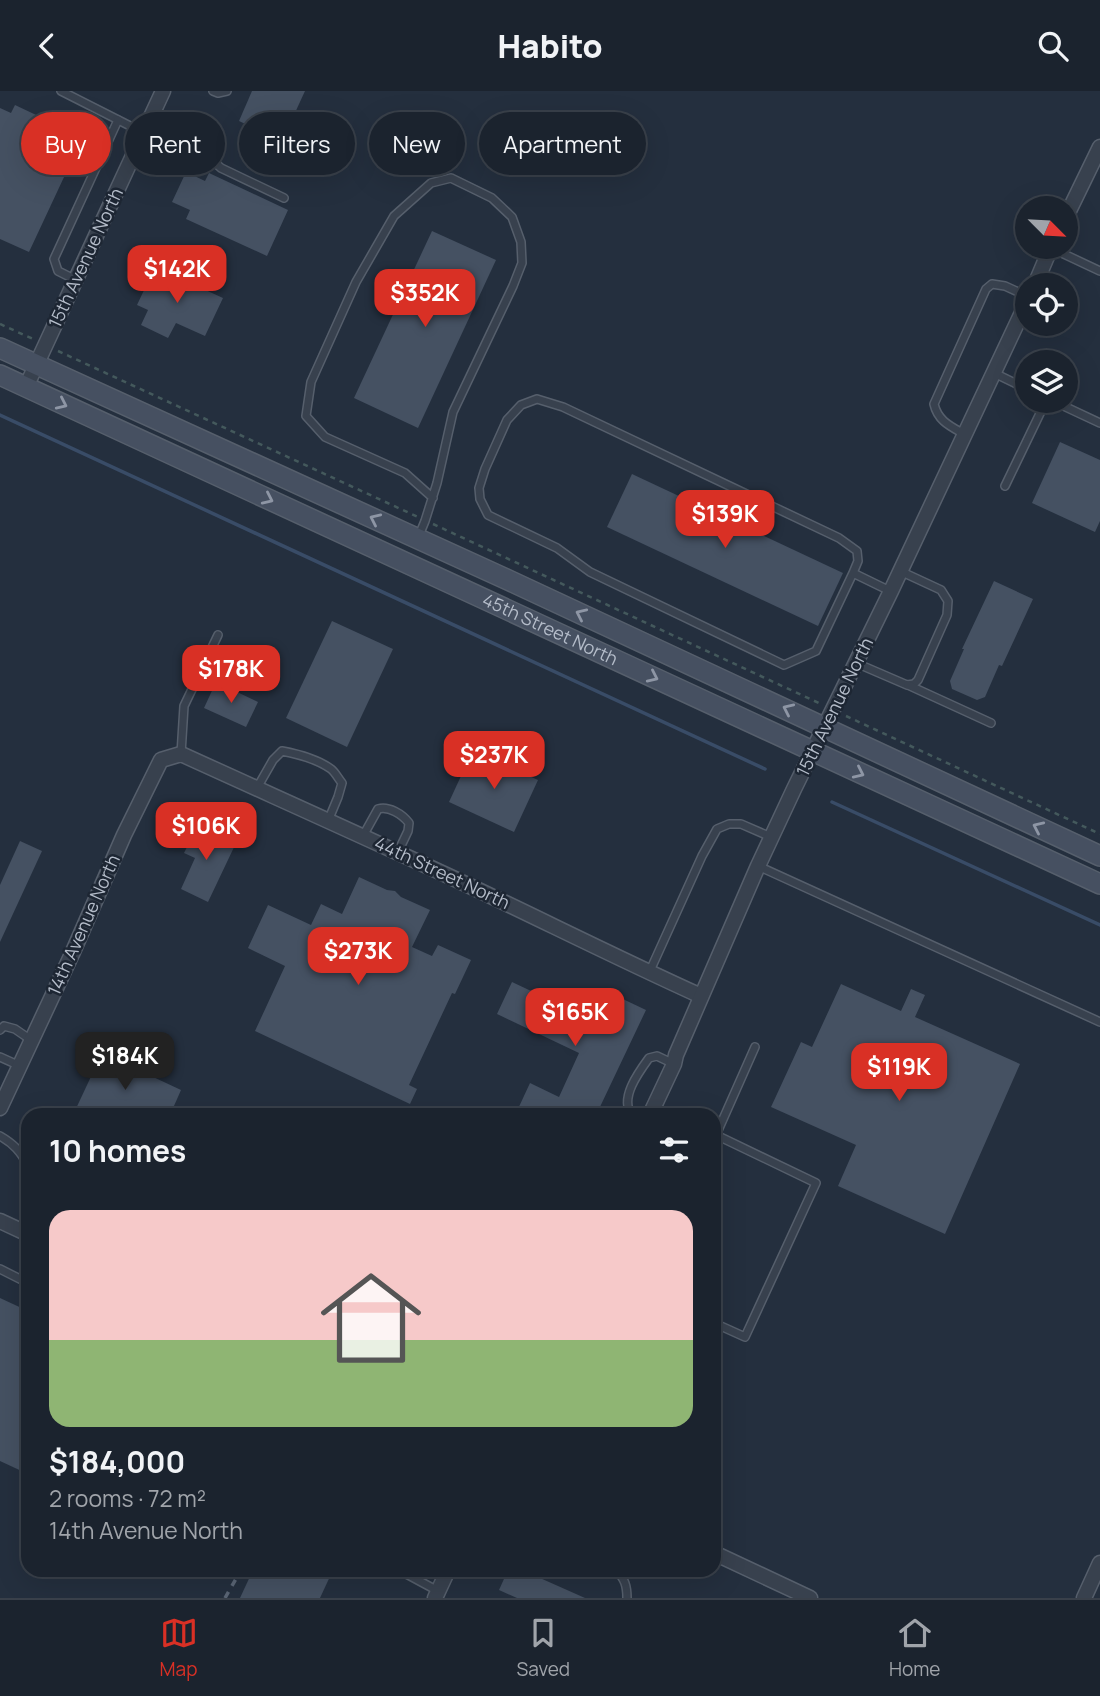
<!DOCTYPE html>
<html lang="en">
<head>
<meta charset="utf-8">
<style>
	:root { --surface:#1b232e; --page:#242b36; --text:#f1f3f6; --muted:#a0a4aa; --line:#39404a; --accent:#d93025 }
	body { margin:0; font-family:Manrope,sans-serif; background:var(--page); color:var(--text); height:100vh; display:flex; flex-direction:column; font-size:26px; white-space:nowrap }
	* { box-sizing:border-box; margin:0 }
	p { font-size:23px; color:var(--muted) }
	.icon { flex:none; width:38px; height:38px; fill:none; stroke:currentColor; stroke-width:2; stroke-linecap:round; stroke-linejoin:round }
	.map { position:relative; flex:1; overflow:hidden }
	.sheet { position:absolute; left:21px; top:1017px; width:700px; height:469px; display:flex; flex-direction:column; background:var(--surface); border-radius:21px; box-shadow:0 7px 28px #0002,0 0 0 2px var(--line) }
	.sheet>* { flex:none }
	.banner { position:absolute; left:21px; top:21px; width:700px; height:63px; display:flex; gap:14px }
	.needle { width:46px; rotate:114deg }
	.tools { position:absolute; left:1015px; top:105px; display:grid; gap:14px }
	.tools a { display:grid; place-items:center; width:63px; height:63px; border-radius:50%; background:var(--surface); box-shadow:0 7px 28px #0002,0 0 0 2px var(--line); font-size:35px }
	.price { position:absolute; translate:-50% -60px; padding:0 16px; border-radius:14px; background:var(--accent); color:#fff; font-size:23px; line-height:46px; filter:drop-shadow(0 2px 4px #0008) }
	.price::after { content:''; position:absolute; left:50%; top:42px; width:21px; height:16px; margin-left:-10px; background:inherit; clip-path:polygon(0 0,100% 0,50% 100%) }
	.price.on { background:#222; color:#fff }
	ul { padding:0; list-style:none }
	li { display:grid; align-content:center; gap:14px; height:371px; padding:0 28px }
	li+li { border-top:2px solid var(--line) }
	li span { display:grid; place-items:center; height:217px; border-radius:21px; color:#555 }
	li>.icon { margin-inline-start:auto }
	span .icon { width:126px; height:126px; fill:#fffc; stroke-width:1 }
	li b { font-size:30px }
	h2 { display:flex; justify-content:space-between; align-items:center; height:84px; padding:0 28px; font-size:30px }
	.chip { padding:0 24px; border-radius:32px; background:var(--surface); box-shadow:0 7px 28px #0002,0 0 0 2px var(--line); font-size:24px; line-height:63px }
	.chip.on { background:var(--accent); color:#fff }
	header { display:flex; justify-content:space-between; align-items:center; height:91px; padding:0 28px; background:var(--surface); font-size:32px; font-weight:800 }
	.dock { display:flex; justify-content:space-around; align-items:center; height:98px; border-top:2px solid var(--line); background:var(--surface); font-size:19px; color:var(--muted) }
	.dock a { display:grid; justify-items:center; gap:4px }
	.dock .on { color:var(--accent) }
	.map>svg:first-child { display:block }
</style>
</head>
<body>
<header><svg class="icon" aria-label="back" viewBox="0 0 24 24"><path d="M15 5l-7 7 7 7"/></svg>Habito<svg class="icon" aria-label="search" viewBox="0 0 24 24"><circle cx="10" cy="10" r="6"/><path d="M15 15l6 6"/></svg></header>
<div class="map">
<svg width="1100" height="1507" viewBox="0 0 1100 1507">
	<rect width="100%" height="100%" fill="#242f3e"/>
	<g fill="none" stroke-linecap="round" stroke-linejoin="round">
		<!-- stream -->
		<g stroke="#394c67" stroke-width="3.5">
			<polyline points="0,324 765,678"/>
			<polyline points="832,711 1100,834"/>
		</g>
	</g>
	<!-- building -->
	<g fill="#455162">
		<polygon points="252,0 305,0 282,50 239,30"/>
		<polygon points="15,14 51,31 48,39 79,54 29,161 0,148 0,17 11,22"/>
		<polygon points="186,81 205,90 209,82 288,119 267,165 186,128 190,119 172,111"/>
		<polygon points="432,140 496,169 418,337 354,307"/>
		<polygon points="155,176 223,207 205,245 176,232 168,247 141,234 148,219 137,214"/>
		<polygon points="1060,351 1100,369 1100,430 1095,441 1032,412"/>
		<polygon points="632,383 843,482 818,535 607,436"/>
		<polygon points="994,490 1033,508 1002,575 999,574 985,606 977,609 952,598 950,590 964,558 962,558"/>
		<polygon points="332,530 393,558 347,656 286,627"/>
		<polygon points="216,591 258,611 246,636 204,617"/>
		<polygon points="473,659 538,689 514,741 449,711"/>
		<polygon points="198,734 236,752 208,811 181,798 195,767 184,762"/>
		<polygon points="20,750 42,760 0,851 0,794"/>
		<polygon points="359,786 387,799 395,800 401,806 430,819 412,856 432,865 438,854 471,869 455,903 452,902 409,994 417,998 410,1013 255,940 285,875 248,857 268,814 311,834 321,813 342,823"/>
		<polygon points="512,891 595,930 608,901 646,919 599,1018 596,1016 592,1024 526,1024 517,1020 530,992 559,1006 579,962 497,923"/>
		<polygon points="841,893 901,920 911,898 925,904 915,926 1020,973 945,1143 838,1095 856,1054 771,1016 801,951 812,956"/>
		<polygon points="102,962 181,999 170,1024 73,1024"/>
		<polygon points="0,1207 28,1220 28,1383 0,1370"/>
		<polygon points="253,1479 333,1479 320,1507 240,1507"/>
		<polygon points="508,1479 522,1479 585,1507 517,1507 499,1499"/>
	</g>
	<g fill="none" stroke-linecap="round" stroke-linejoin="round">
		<!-- lane casing -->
		<g stroke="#565f6c" stroke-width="10">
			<g id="lane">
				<polyline points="61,0 144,42"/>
				<polyline points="213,0 218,2 227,0"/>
				<polyline points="147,34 205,63 221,77 284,107"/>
				<polyline points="1051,157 1100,180"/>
				<polyline points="76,189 58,180 54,168 118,29"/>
				<polyline points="994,282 1027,298"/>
				<polyline points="1053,310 1100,332"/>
				<path d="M964,343C950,335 938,330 934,313L986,198L992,193L1005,195L1027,205"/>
				<polyline points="1005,395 1046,310"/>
				<polyline points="418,447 425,430 437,392 453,321 513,195 522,172 521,151 512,126 492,107 451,87 431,92 394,125 356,191 311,291 306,325 325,346 405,382 433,407"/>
				<polyline points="853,482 858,470 857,460 839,447 563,316 537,308 521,314 507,329 485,378 479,397 480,408 488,424 557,457 590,481 784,574 816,560 853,482 890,500"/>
				<polyline points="856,572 907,594 914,593 918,589 947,524 948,510 941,499 900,480"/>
				<polyline points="908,594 991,632"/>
				<polyline points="181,663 184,615 218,544"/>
				<path d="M257,697L273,669L282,660C298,663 317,668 331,678C335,681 338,687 342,692L338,706L328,730"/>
				<path d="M363,745L378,718C389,715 402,723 409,732L408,740L398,761"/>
				<polyline points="758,775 1100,931"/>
				<polyline points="649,882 702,765 717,738 729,733 741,733 771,746"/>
				<polyline points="0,939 4,935 15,938 31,949"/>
				<polyline points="0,966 20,975"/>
				<polyline points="653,1015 671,1024"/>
				<path d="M632,1024C619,1008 638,982 649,967L657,965L674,973"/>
				<polyline points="714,1043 816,1092 745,1246 714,1232"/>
				<polyline points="716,1044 755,956"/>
				<path d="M0,1045C14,1053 20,1060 28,1074"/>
				<polyline points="0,1178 28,1192"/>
				<polyline points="399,1479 438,1500"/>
				<path d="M616,1479C625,1488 627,1495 627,1507"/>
			</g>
		</g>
		<!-- street casing -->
		<g stroke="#565f6c" stroke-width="17">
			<g id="street">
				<polyline points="1066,126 1100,56"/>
				<polyline points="1035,194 1051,156"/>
				<polyline points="26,296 163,0"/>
				<path d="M0,1017L72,863L124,744L161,669L181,663C273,705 365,746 457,789C538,827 619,868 701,905"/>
				<polyline points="650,1024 674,973 676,964 758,775 794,698 891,500 1027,211"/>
				<polyline points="0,1130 28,1143"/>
				<polyline points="714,1462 810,1507"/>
				<polyline points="435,1507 448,1479"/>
				<polyline points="1084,1507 1100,1472"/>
			</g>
		</g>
		<!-- secondary casing -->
		<g stroke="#565f6c" stroke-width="22">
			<g id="secondary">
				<polyline points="0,257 506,488 1100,765"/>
				<path id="s1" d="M0,284L1100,793"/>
			</g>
		</g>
		<!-- path -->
		<g stroke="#44595c" stroke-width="2.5" stroke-dasharray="5 5" stroke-linecap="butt">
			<polyline points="0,233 33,248"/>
			<polyline points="58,260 418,426"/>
			<polyline points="433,433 821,613"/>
			<polyline points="846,625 1100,743"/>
		</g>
		<!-- lane -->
		<use href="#lane" stroke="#38414e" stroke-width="7"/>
		<!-- street -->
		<use href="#street" stroke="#38414e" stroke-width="14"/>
		<!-- secondary -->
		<use href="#secondary" stroke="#465061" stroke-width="19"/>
		<!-- rail -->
		<polyline stroke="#5a6575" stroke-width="3.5" stroke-dasharray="7 7" stroke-linecap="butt" points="225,1507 241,1479"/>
	</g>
	<!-- one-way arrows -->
	<defs><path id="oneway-chevron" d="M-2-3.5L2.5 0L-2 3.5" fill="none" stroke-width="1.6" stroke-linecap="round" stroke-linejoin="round" transform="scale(1.75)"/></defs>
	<g stroke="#8e96a5">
		<use href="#oneway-chevron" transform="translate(62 313) rotate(25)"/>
		<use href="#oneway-chevron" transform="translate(268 408) rotate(25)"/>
		<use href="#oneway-chevron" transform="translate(375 428) rotate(-155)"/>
		<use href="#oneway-chevron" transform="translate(581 523) rotate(-155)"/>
		<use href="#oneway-chevron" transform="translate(653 586) rotate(25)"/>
		<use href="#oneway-chevron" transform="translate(788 618) rotate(-155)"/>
		<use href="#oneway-chevron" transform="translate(859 682) rotate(25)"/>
		<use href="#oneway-chevron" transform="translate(1038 736) rotate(-155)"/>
	</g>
	<g text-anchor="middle" stroke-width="5" stroke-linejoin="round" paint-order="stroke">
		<!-- street labels -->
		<g font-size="18" fill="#b4bcc9" stroke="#1d2633">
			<text transform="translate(86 167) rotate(-65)" y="6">15th Avenue North</text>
			<text dy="6" stroke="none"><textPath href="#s1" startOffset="606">45th Street North</textPath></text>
			<text transform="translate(835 616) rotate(-64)" y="6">15th Avenue North</text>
			<text transform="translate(442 782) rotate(25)" y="6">44th Street North</text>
			<text transform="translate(84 834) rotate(-66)" y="6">14th Avenue North</text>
		</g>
	</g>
</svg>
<div class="tools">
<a><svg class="needle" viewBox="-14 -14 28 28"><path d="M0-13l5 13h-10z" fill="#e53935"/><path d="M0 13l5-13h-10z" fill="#a0a4aa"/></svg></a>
<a><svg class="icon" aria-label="locate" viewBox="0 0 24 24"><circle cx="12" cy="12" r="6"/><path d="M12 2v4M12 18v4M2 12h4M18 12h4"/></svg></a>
<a><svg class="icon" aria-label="layers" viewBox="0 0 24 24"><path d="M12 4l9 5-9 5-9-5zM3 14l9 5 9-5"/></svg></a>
</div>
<b class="price" style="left:177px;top:214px">$142K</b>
<b class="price" style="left:425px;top:238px">$352K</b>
<b class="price" style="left:725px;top:459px">$139K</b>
<b class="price" style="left:231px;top:614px">$178K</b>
<b class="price" style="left:494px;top:700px">$237K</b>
<b class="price" style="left:206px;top:771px">$106K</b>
<b class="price" style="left:358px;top:896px">$273K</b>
<b class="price" style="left:575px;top:957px">$165K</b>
<b class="price on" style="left:125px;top:1001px">$184K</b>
<b class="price" style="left:899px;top:1012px">$119K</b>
<div class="banner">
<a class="chip on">Buy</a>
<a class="chip">Rent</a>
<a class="chip">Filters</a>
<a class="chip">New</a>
<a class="chip">Apartment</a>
</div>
<section class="sheet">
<h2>10 homes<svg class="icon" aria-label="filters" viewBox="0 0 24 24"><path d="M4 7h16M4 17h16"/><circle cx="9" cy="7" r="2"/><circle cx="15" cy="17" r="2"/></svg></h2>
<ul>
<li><span style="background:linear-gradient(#f6c9c9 60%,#8fb573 0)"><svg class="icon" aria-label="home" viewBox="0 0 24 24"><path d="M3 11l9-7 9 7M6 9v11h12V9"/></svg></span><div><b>$184,000</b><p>2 rooms · 72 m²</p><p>14th Avenue North</p></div></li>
</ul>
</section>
</div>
<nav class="dock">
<a class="on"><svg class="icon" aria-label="map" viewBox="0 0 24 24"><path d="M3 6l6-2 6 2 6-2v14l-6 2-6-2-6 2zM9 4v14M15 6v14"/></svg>Map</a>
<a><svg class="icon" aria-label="saved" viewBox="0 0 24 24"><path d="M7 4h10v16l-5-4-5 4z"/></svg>Saved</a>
<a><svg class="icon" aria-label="home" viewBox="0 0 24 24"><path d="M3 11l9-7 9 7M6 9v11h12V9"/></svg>Home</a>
</nav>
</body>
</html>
